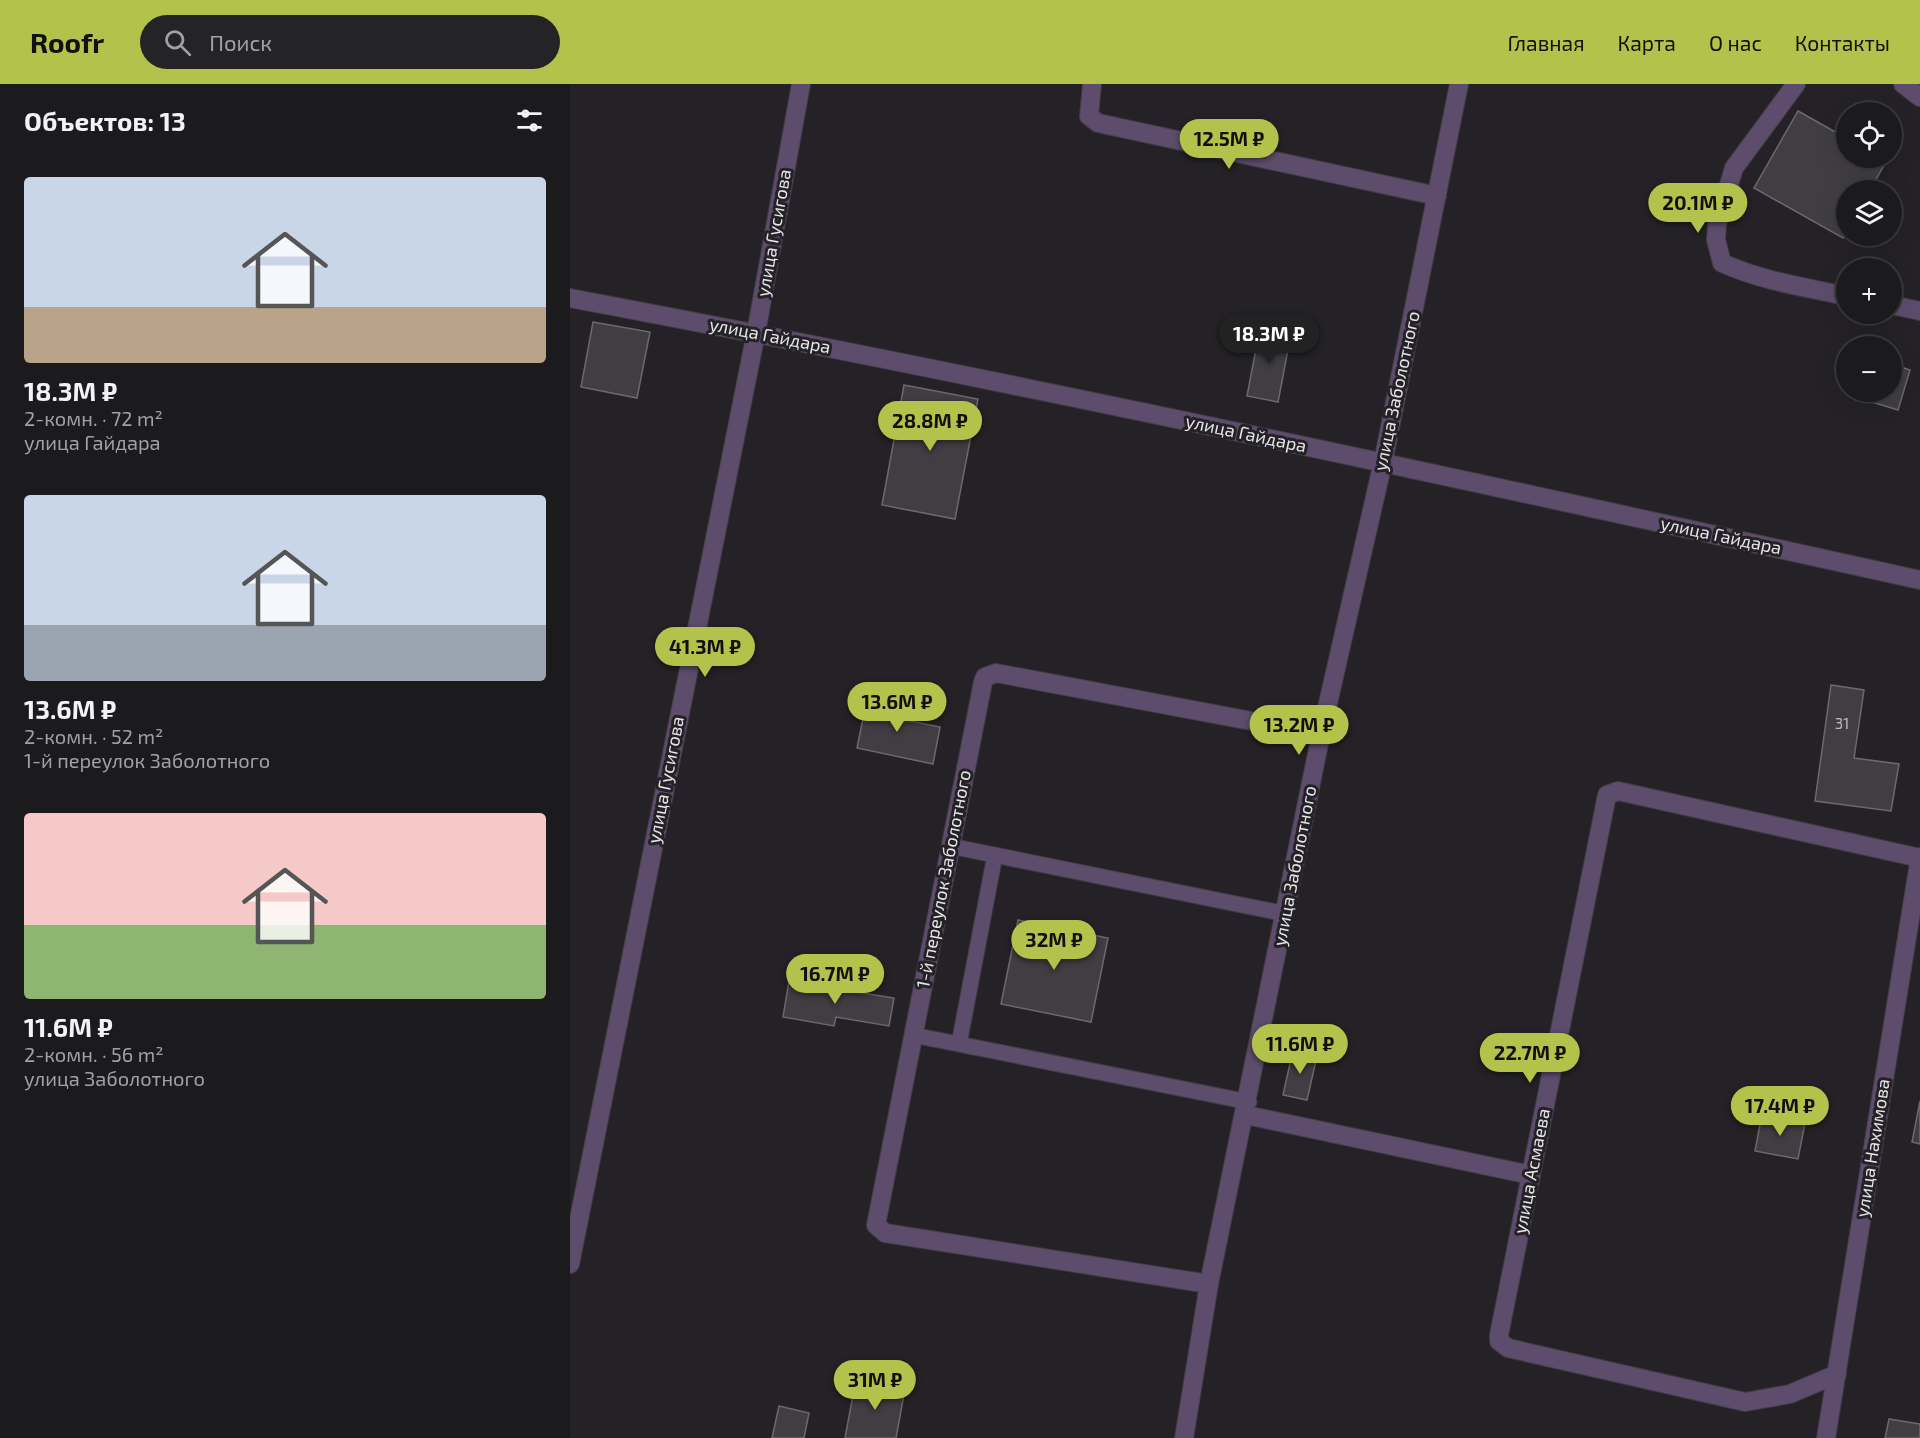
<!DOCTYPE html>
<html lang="ru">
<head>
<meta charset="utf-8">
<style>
	:root { --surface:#1b1a1c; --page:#242325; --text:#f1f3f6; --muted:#a0a1a3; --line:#39383b; --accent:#b3c24b }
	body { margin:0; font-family:"Exo 2",sans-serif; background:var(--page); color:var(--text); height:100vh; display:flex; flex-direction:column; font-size:22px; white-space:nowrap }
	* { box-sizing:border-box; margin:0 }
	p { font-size:20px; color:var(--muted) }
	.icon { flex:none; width:33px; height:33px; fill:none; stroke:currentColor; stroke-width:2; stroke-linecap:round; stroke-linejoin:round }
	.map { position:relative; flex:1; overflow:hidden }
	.drawer { display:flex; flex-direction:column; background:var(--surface); width:570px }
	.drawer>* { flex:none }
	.tools { position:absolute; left:1266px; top:18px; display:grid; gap:12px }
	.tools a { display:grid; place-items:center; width:66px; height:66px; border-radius:50%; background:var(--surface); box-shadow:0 6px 24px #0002,0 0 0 2px var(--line); font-size:30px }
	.price { position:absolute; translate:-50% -51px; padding:0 14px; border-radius:21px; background:var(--accent); color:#111; font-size:20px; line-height:39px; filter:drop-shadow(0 2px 3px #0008) }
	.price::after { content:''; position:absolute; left:50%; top:36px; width:18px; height:14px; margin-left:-9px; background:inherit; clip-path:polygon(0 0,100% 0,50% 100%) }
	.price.selected { background:#222; color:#fff }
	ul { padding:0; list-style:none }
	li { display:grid; align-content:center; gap:12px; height:318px; padding:0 24px }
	li span { display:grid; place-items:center; height:186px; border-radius:6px; color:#555 }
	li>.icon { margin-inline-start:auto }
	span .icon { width:108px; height:108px; fill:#fffc; stroke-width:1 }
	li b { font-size:26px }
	h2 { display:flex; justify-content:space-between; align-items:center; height:72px; padding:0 24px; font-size:26px }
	header { display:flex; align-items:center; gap:36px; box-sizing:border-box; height:84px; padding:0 30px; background:var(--accent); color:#111 }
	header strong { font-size:28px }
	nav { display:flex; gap:33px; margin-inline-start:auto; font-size:21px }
	.search { width:420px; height:54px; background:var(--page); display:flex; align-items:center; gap:15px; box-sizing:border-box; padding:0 21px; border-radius:33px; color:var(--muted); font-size:22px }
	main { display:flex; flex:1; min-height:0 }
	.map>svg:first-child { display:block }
</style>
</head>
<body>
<header>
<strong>Roofr</strong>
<div class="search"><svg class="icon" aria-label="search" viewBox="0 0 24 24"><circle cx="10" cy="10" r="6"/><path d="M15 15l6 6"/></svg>Поиск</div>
<nav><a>Главная</a><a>Карта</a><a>О нас</a><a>Контакты</a></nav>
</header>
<main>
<section class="drawer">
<h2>Объектов: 13<svg class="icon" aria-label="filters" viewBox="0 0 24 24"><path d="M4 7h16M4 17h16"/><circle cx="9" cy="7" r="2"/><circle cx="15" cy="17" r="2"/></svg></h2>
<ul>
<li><span style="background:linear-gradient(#c9d6e8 70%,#b9a48a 0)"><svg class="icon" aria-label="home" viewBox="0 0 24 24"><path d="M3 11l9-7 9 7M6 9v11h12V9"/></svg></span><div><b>18.3M ₽</b><p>2-комн. · 72 m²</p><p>улица Гайдара</p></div></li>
<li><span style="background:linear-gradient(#c9d6e8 70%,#9aa5b1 0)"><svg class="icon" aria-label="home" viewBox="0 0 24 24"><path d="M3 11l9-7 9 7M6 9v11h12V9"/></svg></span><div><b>13.6M ₽</b><p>2-комн. · 52 m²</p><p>1-й переулок Заболотного</p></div></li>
<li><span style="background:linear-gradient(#f6c9c9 60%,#8fb573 0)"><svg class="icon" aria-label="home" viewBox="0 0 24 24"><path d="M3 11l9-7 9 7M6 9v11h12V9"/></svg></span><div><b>11.6M ₽</b><p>2-комн. · 56 m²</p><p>улица Заболотного</p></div></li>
</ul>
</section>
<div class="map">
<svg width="1350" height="1354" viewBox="0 0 1350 1354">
	<rect width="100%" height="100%" fill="#242226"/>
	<!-- building -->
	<g fill="#403e42" stroke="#6b696e" stroke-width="1.5">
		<polygon points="1228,27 1276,54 1276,74 1312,74 1317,76 1300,106 1276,106 1276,148 1273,154 1184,104"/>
		<polygon points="23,238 80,248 67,314 11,303"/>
		<polygon points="690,244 721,250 708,318 677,312"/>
		<polygon points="1322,280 1340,286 1328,326 1292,315 1294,308 1322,308"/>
		<polygon points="334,301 408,315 385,435 312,421"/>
		<polygon points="1261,601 1294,606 1284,674 1329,680 1321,727 1245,717"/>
		<polygon points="297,615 343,625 340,637 370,643 363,680 287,664"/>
		<polygon points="448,836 538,854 521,938 431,920"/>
		<polygon points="219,897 324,914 319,942 266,933 264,942 213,933"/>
		<polygon points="723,966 747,972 737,1016 713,1011"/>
		<polygon points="1350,1017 1350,1060 1342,1058"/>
		<polygon points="1192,1030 1235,1039 1228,1075 1185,1067"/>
		<polygon points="286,1295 335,1305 326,1354 275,1354"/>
		<polygon points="209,1322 239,1329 234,1354 202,1354"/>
		<polygon points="1319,1335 1350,1340 1350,1354 1315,1354"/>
	</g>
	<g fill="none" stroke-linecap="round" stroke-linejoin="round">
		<!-- service casing -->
		<g stroke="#3f3d41" stroke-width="17">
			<g id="service">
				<polyline points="380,762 716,830"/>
				<polyline points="343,951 679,1018"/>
				<polyline points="389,960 425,771"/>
			</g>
		</g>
		<!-- minor casing -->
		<g stroke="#3f3d41" stroke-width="20">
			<g id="minor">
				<polyline points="522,0 519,32 528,39 867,112"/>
				<path d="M1226,0L1164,84L1147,140L1146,156L1152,179C1192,197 1234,203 1276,212"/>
				<polyline points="1333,0 1350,13"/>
				<path d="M0,214C452,299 901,397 1350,496"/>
				<polyline points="1322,221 1350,227"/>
				<polyline points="676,1031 961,1091"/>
				<polyline points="0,1180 186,249 231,0"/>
				<polyline points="639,1200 315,1149 306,1141 413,598 415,593 426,589 751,650"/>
				<polyline points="1267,1290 1220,1310 1175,1318 938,1264 929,1257 929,1251 1037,711 1048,707 1350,774"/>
				<polyline points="1256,1354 1350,773"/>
			</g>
		</g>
		<!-- tertiary casing -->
		<g stroke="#3f3d41" stroke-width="20">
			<polyline id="tertiary" points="614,1354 639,1200 751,650 813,378 889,0"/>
		</g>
		<!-- service -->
		<use href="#service" stroke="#5e4c6d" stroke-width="15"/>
		<!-- minor -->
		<use href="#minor" stroke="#5e4c6d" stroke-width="18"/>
		<!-- tertiary -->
		<use href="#tertiary" stroke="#5e4c6d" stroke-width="18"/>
	</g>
	<g text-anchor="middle" stroke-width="6" stroke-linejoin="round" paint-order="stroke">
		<!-- number labels -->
		<g font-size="15" fill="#bcbabe">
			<text x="1272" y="645">31</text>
		</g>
		<!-- street labels -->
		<g font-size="18" fill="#e5e4e7" stroke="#242226">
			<text transform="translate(204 149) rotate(-80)" y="6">улица Гусигова</text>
			<text transform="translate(200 252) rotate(11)" y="6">улица Гайдара</text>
			<text transform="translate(827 307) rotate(-78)" y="6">улица Заболотного</text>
			<text transform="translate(676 350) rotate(12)" y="6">улица Гайдара</text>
			<text transform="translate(1151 452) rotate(12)" y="6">улица Гайдара</text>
			<text transform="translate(96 696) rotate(-79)" y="6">улица Гусигова</text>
			<text transform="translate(725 782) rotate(-79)" y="6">улица Заболотного</text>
			<text transform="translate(374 795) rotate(-79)" y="6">1-й переулок Заболотного</text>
			<text transform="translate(1303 1064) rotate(-81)" y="6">улица Нахимова</text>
			<text transform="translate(962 1087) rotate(-79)" y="6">улица Асмаева</text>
		</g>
	</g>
</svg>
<div class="tools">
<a><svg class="icon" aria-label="locate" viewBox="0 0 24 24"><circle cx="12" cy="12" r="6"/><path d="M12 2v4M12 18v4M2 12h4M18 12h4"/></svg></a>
<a><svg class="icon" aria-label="layers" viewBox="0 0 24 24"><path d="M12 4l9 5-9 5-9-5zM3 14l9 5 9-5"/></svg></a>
<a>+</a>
<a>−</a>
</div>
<b class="price" style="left:659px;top:86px">12.5M ₽</b>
<b class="price" style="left:1128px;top:150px">20.1M ₽</b>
<b class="price selected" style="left:699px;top:281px">18.3M ₽</b>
<b class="price" style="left:360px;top:368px">28.8M ₽</b>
<b class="price" style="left:135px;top:594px">41.3M ₽</b>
<b class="price" style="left:327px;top:649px">13.6M ₽</b>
<b class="price" style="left:729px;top:672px">13.2M ₽</b>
<b class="price" style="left:484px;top:887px">32M ₽</b>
<b class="price" style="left:265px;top:921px">16.7M ₽</b>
<b class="price" style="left:730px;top:991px">11.6M ₽</b>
<b class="price" style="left:960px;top:1000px">22.7M ₽</b>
<b class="price" style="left:1210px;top:1053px">17.4M ₽</b>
<b class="price" style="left:305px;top:1327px">31M ₽</b>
</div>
</main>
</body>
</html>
